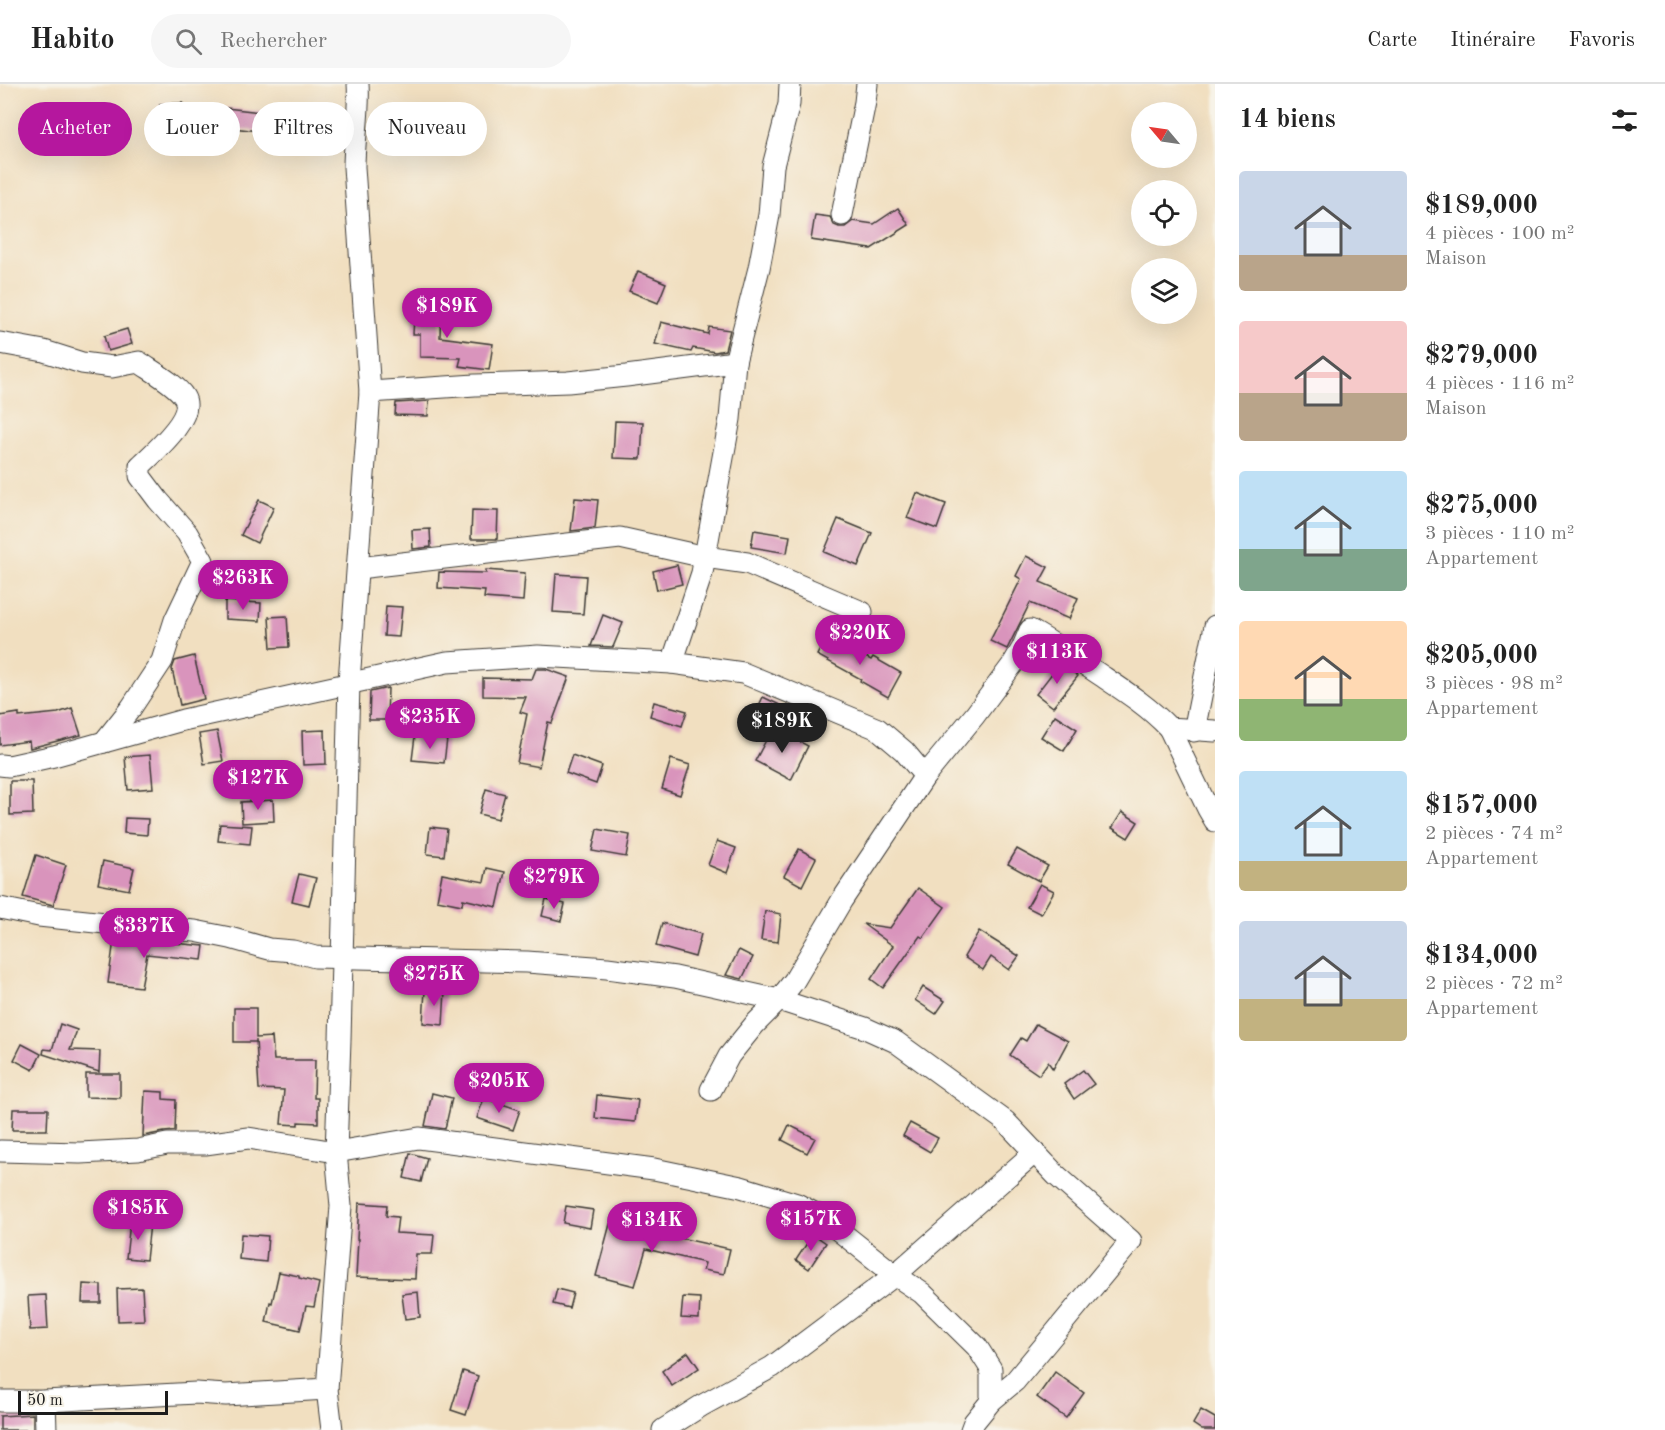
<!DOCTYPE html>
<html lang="fr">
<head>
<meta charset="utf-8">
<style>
	:root { --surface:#fff; --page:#f6f6f6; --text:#222; --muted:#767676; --line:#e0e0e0; --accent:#b5179e }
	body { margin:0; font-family:"Old Standard TT",serif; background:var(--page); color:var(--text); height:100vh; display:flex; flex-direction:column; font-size:22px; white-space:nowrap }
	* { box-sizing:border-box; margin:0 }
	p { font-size:20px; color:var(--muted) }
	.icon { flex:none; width:33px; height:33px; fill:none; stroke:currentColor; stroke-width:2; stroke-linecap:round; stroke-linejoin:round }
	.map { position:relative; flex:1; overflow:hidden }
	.details { display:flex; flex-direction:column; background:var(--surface); width:450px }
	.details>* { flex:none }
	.guide { position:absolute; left:18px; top:18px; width:570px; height:54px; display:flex; gap:12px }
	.needle { width:39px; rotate:299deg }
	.fabs { position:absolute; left:1131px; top:18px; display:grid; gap:12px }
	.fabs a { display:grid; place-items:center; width:66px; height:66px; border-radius:50%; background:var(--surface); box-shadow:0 6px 24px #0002; font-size:30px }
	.scale { position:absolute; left:18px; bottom:15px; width:150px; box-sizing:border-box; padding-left:6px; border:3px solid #1c1c1c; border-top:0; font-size:16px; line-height:21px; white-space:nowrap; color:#1c1c1c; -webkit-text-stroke:4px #f7f3e8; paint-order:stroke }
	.price { position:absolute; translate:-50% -51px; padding:0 14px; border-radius:21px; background:var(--accent); color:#fff; font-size:20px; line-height:39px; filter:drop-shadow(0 2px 3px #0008) }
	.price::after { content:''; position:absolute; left:50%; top:36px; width:18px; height:14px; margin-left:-9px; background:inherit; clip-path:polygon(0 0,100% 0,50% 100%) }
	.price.active { background:#222; color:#fff }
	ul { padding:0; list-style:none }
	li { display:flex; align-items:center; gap:18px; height:150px; padding:0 24px }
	li span { display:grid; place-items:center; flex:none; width:168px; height:120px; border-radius:6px; color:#555 }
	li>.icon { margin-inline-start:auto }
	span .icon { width:72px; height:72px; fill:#fffc; stroke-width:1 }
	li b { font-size:26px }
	h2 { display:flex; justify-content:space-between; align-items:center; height:72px; padding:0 24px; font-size:26px }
	.chip { padding:0 21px; border-radius:27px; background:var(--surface); box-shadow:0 6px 24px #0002; font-size:21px; line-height:54px }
	.chip.active { background:var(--accent); color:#fff }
	header { display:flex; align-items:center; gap:36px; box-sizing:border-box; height:84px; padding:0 30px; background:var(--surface); border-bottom:2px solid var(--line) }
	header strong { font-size:28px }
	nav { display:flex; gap:33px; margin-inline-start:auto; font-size:21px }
	.search { width:420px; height:54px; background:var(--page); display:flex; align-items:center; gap:15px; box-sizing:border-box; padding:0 21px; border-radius:33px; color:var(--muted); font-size:22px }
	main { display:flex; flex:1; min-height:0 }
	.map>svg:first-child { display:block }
</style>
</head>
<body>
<header>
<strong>Habito</strong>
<div class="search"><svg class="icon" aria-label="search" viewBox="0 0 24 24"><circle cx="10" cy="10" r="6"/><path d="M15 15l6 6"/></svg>Rechercher</div>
<nav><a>Carte</a><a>Itinéraire</a><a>Favoris</a></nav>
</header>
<main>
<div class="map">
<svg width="1215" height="1346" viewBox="0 0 1215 1346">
	<rect width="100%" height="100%" fill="#f7f3e8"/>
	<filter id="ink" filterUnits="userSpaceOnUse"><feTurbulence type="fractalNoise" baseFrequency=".0167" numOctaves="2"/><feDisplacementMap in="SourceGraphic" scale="12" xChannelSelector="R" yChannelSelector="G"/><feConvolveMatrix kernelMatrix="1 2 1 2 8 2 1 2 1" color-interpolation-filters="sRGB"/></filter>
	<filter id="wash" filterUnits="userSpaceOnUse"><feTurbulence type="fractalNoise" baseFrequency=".008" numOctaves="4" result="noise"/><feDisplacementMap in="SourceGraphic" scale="24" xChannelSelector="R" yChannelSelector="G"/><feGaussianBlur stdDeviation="1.35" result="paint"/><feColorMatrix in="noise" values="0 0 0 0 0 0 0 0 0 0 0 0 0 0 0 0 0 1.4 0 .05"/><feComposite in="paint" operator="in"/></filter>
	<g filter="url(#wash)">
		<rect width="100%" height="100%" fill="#f1dfc0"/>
		<g id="blocks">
			<!-- building -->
			<g fill="#d994bc">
				<polygon points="183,19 184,37 160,38 160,20"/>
				<polygon points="226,24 323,35 320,56 292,52 292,51 224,43"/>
				<polygon points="898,124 909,141 871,165 811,156 815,131 830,133 834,141 839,143 845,143 853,137 874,140"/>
				<polygon points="638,187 666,199 658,219 629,207"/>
				<polygon points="415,217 441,218 440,253 493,260 489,286 459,282 461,274 420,273 420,250 413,250"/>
				<polygon points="661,238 708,250 709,243 730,246 725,266 715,268 693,264 691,268 655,260"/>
				<polygon points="127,245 132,260 108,267 104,252"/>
				<polygon points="429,317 428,332 395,331 396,319"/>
				<polygon points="615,337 643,338 641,375 613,374"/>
				<polygon points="917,409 946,420 937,445 907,434"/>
				<polygon points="575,414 598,416 595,444 571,447"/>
				<polygon points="259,416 274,423 257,459 241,451"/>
				<polygon points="472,426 498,427 497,455 471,455"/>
				<polygon points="838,435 872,449 858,482 824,468"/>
				<polygon points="430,445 431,463 413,465 412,446"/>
				<polygon points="754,446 790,452 787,469 751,463"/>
				<polygon points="1026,472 1048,483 1040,498 1078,514 1069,535 1030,519 1007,565 990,557 1021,495 1016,492"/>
				<polygon points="677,481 682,500 657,506 653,487"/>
				<polygon points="486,486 525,489 523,517 484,514 485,507 438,504 439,488 486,489"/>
				<polygon points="556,490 586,492 583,530 553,528"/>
				<polygon points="225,517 261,519 260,537 225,535"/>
				<polygon points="386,522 402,523 399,553 384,552"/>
				<polygon points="603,531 623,539 613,563 591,562"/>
				<polygon points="287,532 289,563 271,564 269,533"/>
				<polygon points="827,552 871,576 873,573 901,589 888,613 860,597 861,595 817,571"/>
				<polygon points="194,572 204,615 180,621 172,585 175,577"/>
				<polygon points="1060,579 1078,592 1053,623 1036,610"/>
				<polygon points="536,585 546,585 569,593 552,639 548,638 539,683 517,679 527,630 520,628 526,613 483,612 483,594 532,595"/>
				<polygon points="388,604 387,636 369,636 370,608"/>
				<polygon points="763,613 780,621 764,655 747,647"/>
				<polygon points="654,618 687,627 682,642 650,632"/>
				<polygon points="72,624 81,651 30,664 29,657 0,661 0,632 19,629 19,633 58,629"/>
				<polygon points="1055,631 1077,645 1064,667 1041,653"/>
				<polygon points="773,643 808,662 791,696 755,677"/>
				<polygon points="325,646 326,680 303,681 302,647"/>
				<polygon points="217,647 223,677 204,680 199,650"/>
				<polygon points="415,652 447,655 444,679 412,676"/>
				<polygon points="150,671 153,704 128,706 125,673"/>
				<polygon points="572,671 602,682 596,700 566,689"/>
				<polygon points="671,675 690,681 680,711 662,705"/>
				<polygon points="10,697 32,697 33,730 10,731"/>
				<polygon points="486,705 505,710 498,735 479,730"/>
				<polygon points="273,716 274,737 242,739 241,718"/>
				<polygon points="1122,728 1138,738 1128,754 1112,744"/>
				<polygon points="125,734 148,735 147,751 124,749"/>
				<polygon points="220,740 252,742 250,760 218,757"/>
				<polygon points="430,743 447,745 444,772 427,770"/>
				<polygon points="597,745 630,751 626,773 592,767"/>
				<polygon points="717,757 736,764 727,789 708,781"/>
				<polygon points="799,765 816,774 802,802 784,792"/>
				<polygon points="1017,765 1048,782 1039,797 1008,780"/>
				<polygon points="36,771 66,781 53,821 23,813"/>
				<polygon points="103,777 134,784 129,806 98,800"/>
				<polygon points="487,784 505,788 497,823 463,815 462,821 437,816 442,790 484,798"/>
				<polygon points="299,790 316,794 309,821 292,817"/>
				<polygon points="1040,800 1054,807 1041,830 1027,823"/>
				<polygon points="918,804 945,823 923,854 920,852 883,904 871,895 893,862 863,840 890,844"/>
				<polygon points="546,815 565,820 561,837 542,832"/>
				<polygon points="765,827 781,830 778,858 761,856"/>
				<polygon points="662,839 701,850 695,873 656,862"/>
				<polygon points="979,847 1019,872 1009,886 991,873 983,886 964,873"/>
				<polygon points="134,855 204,862 202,876 147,870 141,903 108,899 114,856 134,859"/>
				<polygon points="739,866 753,873 742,895 726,891"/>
				<polygon points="923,903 945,917 936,930 915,916"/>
				<polygon points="425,906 445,907 443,941 423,939"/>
				<polygon points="234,924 256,924 256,954 272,953 274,976 315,976 314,1014 318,1014 318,1039 298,1038 298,1041 281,1040 284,1006 259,1005 256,956 256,958 234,958"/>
				<polygon points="60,940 77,946 70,966 100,967 99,988 43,970 44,965 52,966"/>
				<polygon points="1036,940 1068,957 1053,985 1048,978 1039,991 1010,971 1021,954 1026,957"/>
				<polygon points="22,960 41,970 33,986 14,976"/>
				<polygon points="1083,986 1094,1000 1074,1015 1064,1000"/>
				<polygon points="86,990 120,990 120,1014 86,1013"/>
				<polygon points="145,1007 163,1008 163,1015 176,1016 175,1047 164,1048 143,1052"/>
				<polygon points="432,1009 452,1014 445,1045 425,1042"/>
				<polygon points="597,1011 638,1016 635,1038 595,1034"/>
				<polygon points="484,1014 520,1026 513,1046 477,1034"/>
				<polygon points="13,1025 48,1025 47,1046 12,1046"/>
				<polygon points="910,1039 938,1054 930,1068 903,1052"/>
				<polygon points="789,1041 815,1054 807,1069 782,1056"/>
				<polygon points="410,1069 427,1074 421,1098 404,1094"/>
				<polygon points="359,1119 387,1121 386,1132 398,1133 396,1149 434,1151 432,1170 416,1170 415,1195 356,1193 358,1155 357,1155"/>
				<polygon points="566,1122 593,1126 590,1144 563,1139"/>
				<polygon points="130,1138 150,1140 146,1176 126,1174"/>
				<polygon points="610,1140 656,1152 657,1149 730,1165 724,1190 703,1186 705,1179 646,1165 635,1202 596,1192"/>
				<polygon points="241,1150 268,1152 266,1178 239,1175"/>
				<polygon points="813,1150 826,1159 809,1185 796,1176"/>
				<polygon points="279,1188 299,1192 299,1194 319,1199 314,1223 306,1222 300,1246 266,1238 270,1218 272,1219"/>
				<polygon points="83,1200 101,1201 101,1219 82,1219"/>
				<polygon points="142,1204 144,1236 118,1237 117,1205"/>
				<polygon points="557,1205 573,1209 569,1224 553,1220"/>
				<polygon points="418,1208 420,1233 405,1235 402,1210"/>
				<polygon points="46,1211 48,1245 30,1246 28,1212"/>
				<polygon points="683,1213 700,1214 699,1235 681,1234"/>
				<polygon points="688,1268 699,1284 672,1302 662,1287"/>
				<polygon points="463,1287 478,1292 466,1331 451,1326"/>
				<polygon points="1055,1288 1084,1309 1066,1334 1037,1313"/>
				<polygon points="1201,1326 1215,1334 1215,1346 1202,1346 1193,1340"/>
				<polygon points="33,1330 33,1346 0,1346 0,1332"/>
			</g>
		</g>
	</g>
	<g filter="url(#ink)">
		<use href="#blocks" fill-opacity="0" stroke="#3c3935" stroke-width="1.5"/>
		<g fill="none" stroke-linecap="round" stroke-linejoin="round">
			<!-- minor casing -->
			<g stroke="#3c3935" stroke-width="23">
				<g id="minor">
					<polyline points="842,131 865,18 867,0"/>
					<path d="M0,259L44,267L82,279L112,283L139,278C152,287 176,300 184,313C196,333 153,369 140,382V392L158,416L187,449L203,477L175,536L162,577L131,624L104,658"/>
					<polyline points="735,278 759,184 769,131 773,82 789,20 790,0"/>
					<polyline points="370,308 475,301 568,298 626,292 735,278 730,335 702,489 672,579"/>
					<polyline points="358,484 620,454 705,473 747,479 862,528"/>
					<polyline points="1169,644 1208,725 1215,737"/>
					<polyline points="1194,647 1215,542"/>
					<polyline points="0,681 9,682 54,672 183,636 447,578 538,572 672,579 743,589 878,645 904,667 925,692"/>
					<polyline points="0,824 39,832 124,841 195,847 230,854 269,865 293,867 315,873 527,878 607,884 675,893 779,916 865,944 896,958 1005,1037 1056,1091 1131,1157 1015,1297 991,1317"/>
					<path d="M711,1006L729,972L755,940L779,916L794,897L842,816L925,692L975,631L1013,580L1022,565L1030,546C1055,560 1078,576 1102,592C1126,608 1149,623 1169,644L1215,647"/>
					<polyline points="0,1067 80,1069 138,1066 167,1060 205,1060 248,1054 336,1068 419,1054 654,1085 741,1103 797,1120 823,1134 895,1191 922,1209 977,1263 991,1285 991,1317 974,1338 971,1346"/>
					<polyline points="0,1317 45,1317 196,1309 226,1311 327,1305"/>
					<polyline points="45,1317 46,1346"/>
					<path d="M332,1346L327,1305L341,1122L336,1068L340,956L349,598L370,308L354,83C354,56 360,27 358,0"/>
					<polyline points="663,1346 701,1322 772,1283 895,1191 1035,1068"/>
				</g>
			</g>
			<!-- minor -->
			<use href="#minor" stroke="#fff" stroke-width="21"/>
		</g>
	</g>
</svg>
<div class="fabs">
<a><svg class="needle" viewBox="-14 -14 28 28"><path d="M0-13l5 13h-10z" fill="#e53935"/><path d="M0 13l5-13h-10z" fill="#767676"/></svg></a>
<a><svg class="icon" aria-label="locate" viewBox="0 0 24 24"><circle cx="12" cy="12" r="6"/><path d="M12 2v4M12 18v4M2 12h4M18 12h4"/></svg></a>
<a><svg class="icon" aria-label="layers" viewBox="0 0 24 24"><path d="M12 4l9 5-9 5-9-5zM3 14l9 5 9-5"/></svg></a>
</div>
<div class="scale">50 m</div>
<b class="price" style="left:447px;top:255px">$189K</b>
<b class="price" style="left:243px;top:527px">$263K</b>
<b class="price" style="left:860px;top:582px">$220K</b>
<b class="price" style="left:1057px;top:601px">$113K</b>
<b class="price" style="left:430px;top:666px">$235K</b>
<b class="price active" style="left:782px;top:670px">$189K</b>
<b class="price" style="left:258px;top:727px">$127K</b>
<b class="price" style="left:554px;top:826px">$279K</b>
<b class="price" style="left:144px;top:875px">$337K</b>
<b class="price" style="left:434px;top:923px">$275K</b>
<b class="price" style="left:499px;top:1030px">$205K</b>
<b class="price" style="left:138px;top:1157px">$185K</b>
<b class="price" style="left:811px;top:1168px">$157K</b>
<b class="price" style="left:652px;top:1169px">$134K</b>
<div class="guide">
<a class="chip active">Acheter</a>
<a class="chip">Louer</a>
<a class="chip">Filtres</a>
<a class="chip">Nouveau</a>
</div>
</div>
<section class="details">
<h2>14 biens<svg class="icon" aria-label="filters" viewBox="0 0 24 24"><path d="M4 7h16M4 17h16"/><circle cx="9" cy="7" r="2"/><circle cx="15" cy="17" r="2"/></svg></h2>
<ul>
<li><span style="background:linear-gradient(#c9d6e8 70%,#b9a48a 0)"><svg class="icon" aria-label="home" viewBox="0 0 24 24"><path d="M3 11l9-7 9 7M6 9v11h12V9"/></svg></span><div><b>$189,000</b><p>4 pièces · 100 m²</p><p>Maison</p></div></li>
<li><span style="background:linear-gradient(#f6c9c9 60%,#b9a48a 0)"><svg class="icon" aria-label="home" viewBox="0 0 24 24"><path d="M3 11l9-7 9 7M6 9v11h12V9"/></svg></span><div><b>$279,000</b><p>4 pièces · 116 m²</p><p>Maison</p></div></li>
<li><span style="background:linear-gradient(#bfe0f5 65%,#7fa58c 0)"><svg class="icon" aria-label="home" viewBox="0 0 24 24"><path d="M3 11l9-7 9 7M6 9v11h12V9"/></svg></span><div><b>$275,000</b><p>3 pièces · 110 m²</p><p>Appartement</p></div></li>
<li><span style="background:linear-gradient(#ffd9b3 65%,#8fb573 0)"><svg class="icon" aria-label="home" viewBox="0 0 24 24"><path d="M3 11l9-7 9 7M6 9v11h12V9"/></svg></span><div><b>$205,000</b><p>3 pièces · 98 m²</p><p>Appartement</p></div></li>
<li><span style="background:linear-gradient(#bfe0f5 75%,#c2b280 0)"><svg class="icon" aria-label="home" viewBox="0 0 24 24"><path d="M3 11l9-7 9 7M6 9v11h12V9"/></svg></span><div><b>$157,000</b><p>2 pièces · 74 m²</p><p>Appartement</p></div></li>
<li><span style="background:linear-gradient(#c9d6e8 65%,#c2b280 0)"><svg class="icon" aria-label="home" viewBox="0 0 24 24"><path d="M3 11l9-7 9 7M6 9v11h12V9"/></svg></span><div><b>$134,000</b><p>2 pièces · 72 m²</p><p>Appartement</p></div></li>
</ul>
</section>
</main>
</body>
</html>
